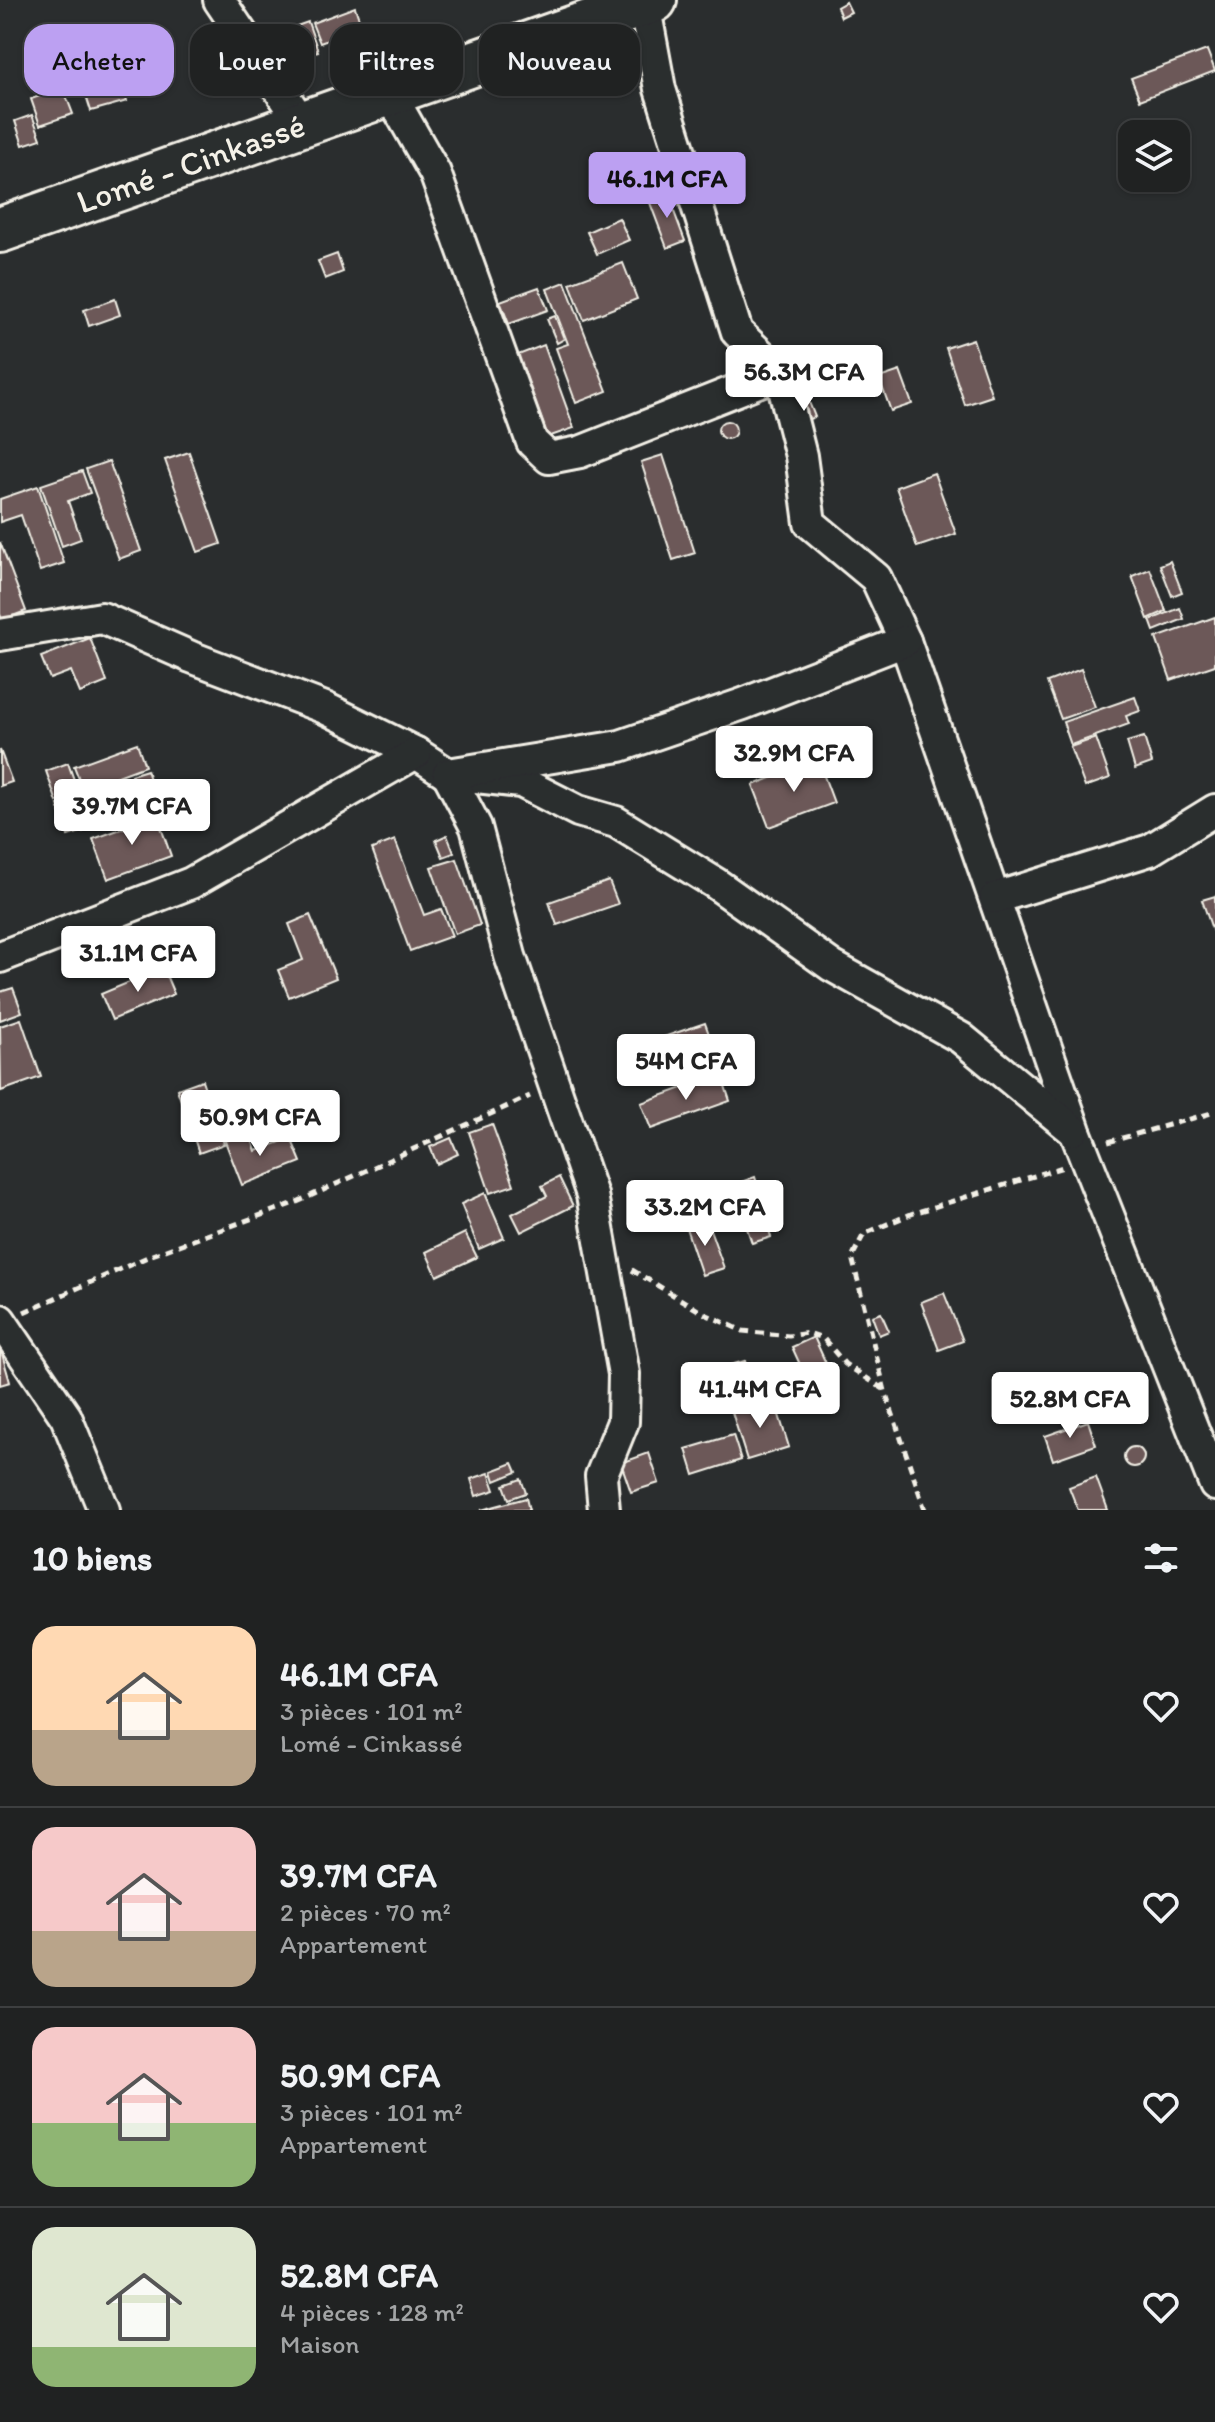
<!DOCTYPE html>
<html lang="fr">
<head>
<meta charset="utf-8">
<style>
	:root { --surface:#202222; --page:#2d2f2f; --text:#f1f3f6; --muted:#a2a4a5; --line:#3d3f40; --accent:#bca0f2 }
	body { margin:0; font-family:Itim,sans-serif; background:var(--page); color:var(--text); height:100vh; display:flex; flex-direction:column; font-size:30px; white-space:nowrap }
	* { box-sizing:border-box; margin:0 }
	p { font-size:26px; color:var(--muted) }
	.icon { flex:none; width:44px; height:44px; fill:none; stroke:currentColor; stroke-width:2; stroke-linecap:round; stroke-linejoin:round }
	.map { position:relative; height:1510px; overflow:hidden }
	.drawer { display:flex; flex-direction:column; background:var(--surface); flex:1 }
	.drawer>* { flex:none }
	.hud { position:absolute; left:24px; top:24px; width:800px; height:72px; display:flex; gap:16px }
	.controls { position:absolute; left:1118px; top:120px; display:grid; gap:16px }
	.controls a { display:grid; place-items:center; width:72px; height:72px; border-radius:16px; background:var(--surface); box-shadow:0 2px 6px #0004,0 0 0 2px var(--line); font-size:40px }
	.price { position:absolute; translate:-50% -68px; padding:0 18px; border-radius:8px; background:#fff; color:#222; font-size:26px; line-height:52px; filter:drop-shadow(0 2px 4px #0008) }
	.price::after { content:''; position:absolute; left:50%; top:48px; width:24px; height:18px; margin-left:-12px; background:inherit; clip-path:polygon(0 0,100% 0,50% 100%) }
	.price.active { background:var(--accent); color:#111 }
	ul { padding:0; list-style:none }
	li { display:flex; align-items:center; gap:24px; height:200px; padding:0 32px }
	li+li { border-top:2px solid var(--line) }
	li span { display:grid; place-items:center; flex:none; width:224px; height:160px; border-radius:24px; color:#555 }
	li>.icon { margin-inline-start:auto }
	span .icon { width:96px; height:96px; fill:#fffc; stroke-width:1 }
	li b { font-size:34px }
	h2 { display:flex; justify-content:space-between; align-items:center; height:96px; padding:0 32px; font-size:34px }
	.chip { padding:0 28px; border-radius:24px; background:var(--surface); box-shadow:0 2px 6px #0004,0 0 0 2px var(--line); font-size:28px; line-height:72px }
	.chip.active { background:var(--accent); color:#111 }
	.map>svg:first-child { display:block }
</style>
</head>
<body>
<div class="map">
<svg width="1215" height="1510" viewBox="0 0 1215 1510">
	<rect width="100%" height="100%" fill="#2a2d2e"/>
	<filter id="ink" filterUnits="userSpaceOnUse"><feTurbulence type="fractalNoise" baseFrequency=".0125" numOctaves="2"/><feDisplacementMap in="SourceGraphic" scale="16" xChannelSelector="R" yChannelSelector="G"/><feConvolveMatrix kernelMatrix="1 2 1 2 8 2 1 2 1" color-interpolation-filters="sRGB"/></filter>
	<g filter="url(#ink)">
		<!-- building -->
		<g fill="#6c5958" stroke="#f4f1e8" stroke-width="2">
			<polygon points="846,2 851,12 841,17 837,7"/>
			<polygon points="355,7 362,28 320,43 312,23"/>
			<polygon points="308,22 318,51 308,54 312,66 299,71 285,30"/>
			<polygon points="1207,50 1215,71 1140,100 1131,78"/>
			<polygon points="119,69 127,101 91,111 81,80"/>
			<polygon points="63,88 73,114 40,125 31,99"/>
			<polygon points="32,115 41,139 23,145 15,121"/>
			<polygon points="667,193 685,241 667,248 649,200"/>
			<polygon points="619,218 629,240 597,254 587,232"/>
			<polygon points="337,254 343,272 325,279 318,261"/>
			<polygon points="623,263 637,299 584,320 570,283"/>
			<polygon points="565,282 607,391 576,403 556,348 568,344 547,289"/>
			<polygon points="539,287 548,310 509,324 500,301"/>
			<polygon points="115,299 120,315 89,326 84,310"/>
			<polygon points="555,316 564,339 557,343 547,319"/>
			<polygon points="973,339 992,396 965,405 946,348"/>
			<polygon points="544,345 574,428 548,437 518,355"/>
			<polygon points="900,371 912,404 891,411 879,378"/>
			<polygon points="809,402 815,417 798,423 793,408"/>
			<circle cx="727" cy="430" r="9"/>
			<polygon points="189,452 221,544 198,552 165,460"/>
			<polygon points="663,455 695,553 673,560 641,462"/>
			<polygon points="109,461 141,551 119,559 86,469"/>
			<polygon points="82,471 90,493 68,501 81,539 62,546 41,485"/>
			<polygon points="934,473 956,534 917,547 896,487"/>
			<polygon points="38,486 64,563 40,571 21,515 0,522 0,499"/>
			<polygon points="0,542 26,611 2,620 0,614"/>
			<polygon points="1170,561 1182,592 1172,596 1160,565"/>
			<polygon points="1150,569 1166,611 1148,619 1132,576"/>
			<polygon points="1180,608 1184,619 1154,631 1150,620"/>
			<polygon points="1215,617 1215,665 1171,680 1156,638"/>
			<polygon points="90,638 107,682 80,693 71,671 50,679 41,657"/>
			<polygon points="1081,669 1095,707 1061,719 1047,682"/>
			<polygon points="1135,697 1140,711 1126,716 1129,724 1071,745 1063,722"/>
			<polygon points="1144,737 1152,763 1135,769 1127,742"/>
			<polygon points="1096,738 1110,778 1085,787 1070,747"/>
			<polygon points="137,743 145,766 83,789 74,766"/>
			<polygon points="0,750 12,782 0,786"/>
			<polygon points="818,760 834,803 769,827 753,785"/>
			<polygon points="68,763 79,794 57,802 46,771"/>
			<polygon points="147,770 160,812 143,818 139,808 130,812 122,787 133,783 131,775"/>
			<polygon points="74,800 84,831 68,836 58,805"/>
			<polygon points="157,816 171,856 108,879 93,839"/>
			<polygon points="447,835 454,853 443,857 436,840"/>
			<polygon points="395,840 424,915 441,909 452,936 410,951 372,849"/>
			<polygon points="457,859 480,925 455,934 431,867"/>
			<polygon points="609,881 618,904 557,925 549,902"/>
			<polygon points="1215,896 1215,938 1202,900"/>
			<polygon points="310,915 336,978 289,997 278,970 303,960 289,924"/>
			<polygon points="163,968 174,994 112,1020 101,994"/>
			<polygon points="13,988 22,1012 0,1020 0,992"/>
			<polygon points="21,1019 41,1077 1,1091 0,1026"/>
			<polygon points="705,1023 720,1065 675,1081 661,1038"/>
			<polygon points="721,1074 730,1101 651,1129 641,1103"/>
			<polygon points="202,1080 224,1144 199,1153 177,1089"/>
			<polygon points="492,1124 514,1185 490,1193 469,1132"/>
			<polygon points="249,1132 256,1151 291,1138 301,1162 242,1185 225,1141"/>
			<polygon points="451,1138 458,1154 437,1164 430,1147"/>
			<polygon points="559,1177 573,1206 521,1232 512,1214 547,1196 542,1186"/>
			<polygon points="755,1177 763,1202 716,1219 707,1194"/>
			<polygon points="485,1193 504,1238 479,1249 461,1204"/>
			<polygon points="762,1207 771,1237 752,1243 742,1214"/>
			<polygon points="707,1221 724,1268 702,1275 686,1228"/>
			<polygon points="465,1233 477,1257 437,1276 426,1252"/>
			<polygon points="944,1293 963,1341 939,1350 921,1302"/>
			<polygon points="881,1313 889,1331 879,1335 872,1316"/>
			<polygon points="814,1337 834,1381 812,1391 792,1347"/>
			<polygon points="0,1347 10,1382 0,1385"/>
			<polygon points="745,1361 756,1400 731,1407 719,1368"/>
			<circle cx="1122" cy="1409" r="10"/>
			<polygon points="774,1399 789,1447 747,1460 732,1412"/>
			<polygon points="1088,1421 1096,1445 1053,1460 1045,1436"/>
			<polygon points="733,1435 741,1460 694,1475 686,1449"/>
			<circle cx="1134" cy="1457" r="10"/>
			<polygon points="649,1453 659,1483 631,1492 621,1463"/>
			<polygon points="513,1463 517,1472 495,1481 492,1471"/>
			<polygon points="489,1473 495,1490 476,1496 471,1479"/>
			<polygon points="1096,1477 1108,1510 1078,1510 1069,1487"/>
			<polygon points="521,1479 526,1493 509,1499 504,1485"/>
			<polygon points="526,1498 529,1510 481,1510"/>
		</g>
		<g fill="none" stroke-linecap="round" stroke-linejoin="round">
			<!-- street casing -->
			<g stroke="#f4f1e8" stroke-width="36">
				<g id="street">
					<polyline points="219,0 302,123"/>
					<polyline points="644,3 660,89 737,332 780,373 801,456 810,523 876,578 905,641 1075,1131 1215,1485"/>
					<polyline points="389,92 435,173 532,442 549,458 580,452 780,373"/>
					<polyline points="0,635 102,618 191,657 325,708 416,753 448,774 521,782 578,811 616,822 715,883 832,966 961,1038 1073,1130"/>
					<polyline points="995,898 1150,850 1215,810"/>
					<polyline points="0,957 191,883 416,753"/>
					<polyline points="0,1320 66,1417 104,1510"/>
					<polyline points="604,1510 601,1476 623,1422 624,1374 592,1195 510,956 476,827 448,774 620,746 743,704 905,641"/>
				</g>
			</g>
			<!-- highway casing -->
			<g stroke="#f4f1e8" stroke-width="50">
				<g id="highway">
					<path id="s1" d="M0,230L654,0"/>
				</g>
			</g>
			<!-- path -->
			<g stroke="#f4f1e8" stroke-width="5" stroke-dasharray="8 6" stroke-linecap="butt">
				<polyline points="1108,1142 1215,1112"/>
				<polyline points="632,1270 703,1313 743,1331 789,1336 808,1333 823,1338 845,1364 885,1390"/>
				<polyline points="24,1312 152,1255 297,1202 530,1096"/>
				<polyline points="925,1510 885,1391 852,1257 864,1234 911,1214 1063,1167"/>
			</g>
			<!-- street -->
			<use href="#street" stroke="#2a2d2e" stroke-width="30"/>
			<!-- highway -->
			<use href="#highway" stroke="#2a2d2e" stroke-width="44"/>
		</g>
	</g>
	<g text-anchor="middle" stroke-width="6" stroke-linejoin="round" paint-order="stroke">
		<!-- street labels -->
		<g font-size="34" fill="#f4f1e8" stroke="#2a2d2e">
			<text dy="12" stroke="none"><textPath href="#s1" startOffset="202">Lomé - Cinkassé</textPath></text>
		</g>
	</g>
</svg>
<div class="controls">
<a><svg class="icon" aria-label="layers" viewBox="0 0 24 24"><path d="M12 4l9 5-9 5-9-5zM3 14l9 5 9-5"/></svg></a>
</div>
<b class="price active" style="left:667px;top:220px">46.1M CFA</b>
<b class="price" style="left:804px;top:413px">56.3M CFA</b>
<b class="price" style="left:794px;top:794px">32.9M CFA</b>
<b class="price" style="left:132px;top:847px">39.7M CFA</b>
<b class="price" style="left:138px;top:994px">31.1M CFA</b>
<b class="price" style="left:686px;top:1102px">54M CFA</b>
<b class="price" style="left:260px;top:1158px">50.9M CFA</b>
<b class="price" style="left:705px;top:1248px">33.2M CFA</b>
<b class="price" style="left:760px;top:1430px">41.4M CFA</b>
<b class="price" style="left:1070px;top:1440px">52.8M CFA</b>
<div class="hud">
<a class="chip active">Acheter</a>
<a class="chip">Louer</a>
<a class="chip">Filtres</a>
<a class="chip">Nouveau</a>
</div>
</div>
<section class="drawer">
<h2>10 biens<svg class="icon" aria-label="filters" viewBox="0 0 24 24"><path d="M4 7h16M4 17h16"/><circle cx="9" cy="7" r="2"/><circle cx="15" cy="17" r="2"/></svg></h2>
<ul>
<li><span style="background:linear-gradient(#ffd9b3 65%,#b9a48a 0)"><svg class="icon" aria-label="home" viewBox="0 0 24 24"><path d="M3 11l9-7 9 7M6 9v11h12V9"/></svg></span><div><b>46.1M CFA</b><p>3 pièces · 101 m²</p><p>Lomé - Cinkassé</p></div><svg class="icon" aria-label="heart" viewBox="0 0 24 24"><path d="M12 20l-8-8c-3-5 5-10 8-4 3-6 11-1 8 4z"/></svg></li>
<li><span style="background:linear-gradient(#f6c9c9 65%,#b9a48a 0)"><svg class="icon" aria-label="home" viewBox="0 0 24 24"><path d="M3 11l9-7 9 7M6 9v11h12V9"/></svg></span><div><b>39.7M CFA</b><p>2 pièces · 70 m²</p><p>Appartement</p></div><svg class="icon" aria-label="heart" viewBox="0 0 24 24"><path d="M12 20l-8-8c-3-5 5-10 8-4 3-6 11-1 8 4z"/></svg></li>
<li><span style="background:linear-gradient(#f6c9c9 60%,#8fb573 0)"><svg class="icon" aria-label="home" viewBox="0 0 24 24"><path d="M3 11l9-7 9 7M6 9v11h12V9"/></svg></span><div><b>50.9M CFA</b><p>3 pièces · 101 m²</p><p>Appartement</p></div><svg class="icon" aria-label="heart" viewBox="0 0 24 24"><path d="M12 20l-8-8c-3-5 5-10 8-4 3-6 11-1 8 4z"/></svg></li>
<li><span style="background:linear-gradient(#dfe7d0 75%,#8fb573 0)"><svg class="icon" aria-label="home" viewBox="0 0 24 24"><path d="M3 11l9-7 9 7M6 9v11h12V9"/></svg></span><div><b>52.8M CFA</b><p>4 pièces · 128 m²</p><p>Maison</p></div><svg class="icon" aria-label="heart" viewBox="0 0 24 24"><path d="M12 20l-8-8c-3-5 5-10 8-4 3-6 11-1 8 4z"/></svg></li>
</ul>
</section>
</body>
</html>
